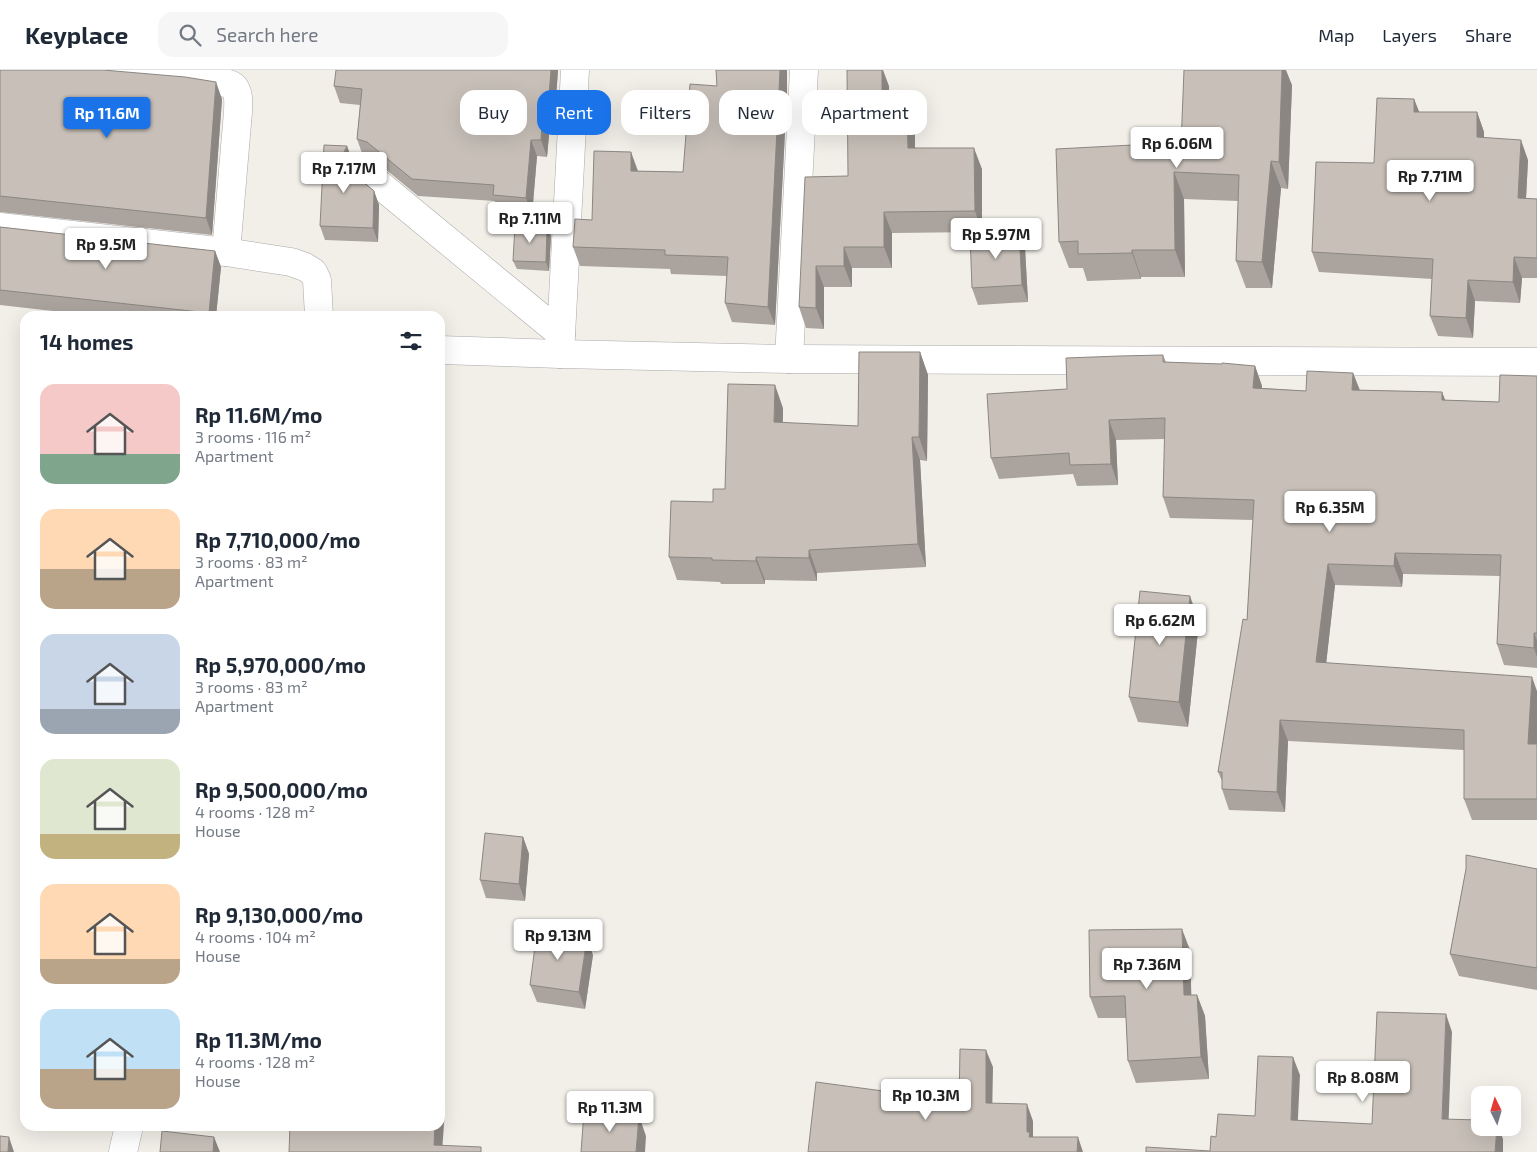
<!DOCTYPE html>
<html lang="en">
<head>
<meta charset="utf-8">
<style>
	:root { --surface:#fff; --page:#f6f6f7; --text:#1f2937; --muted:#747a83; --line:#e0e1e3; --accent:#1a73e8 }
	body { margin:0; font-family:"Exo 2",sans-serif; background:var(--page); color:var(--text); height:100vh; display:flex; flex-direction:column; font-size:19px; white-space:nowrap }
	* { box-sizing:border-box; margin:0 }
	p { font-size:16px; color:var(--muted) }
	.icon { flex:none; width:28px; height:28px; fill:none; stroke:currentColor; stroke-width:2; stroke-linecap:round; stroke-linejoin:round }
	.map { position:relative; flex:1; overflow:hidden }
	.details { position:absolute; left:20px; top:241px; width:425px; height:820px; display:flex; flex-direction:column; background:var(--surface); border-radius:15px; box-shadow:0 5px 20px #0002 }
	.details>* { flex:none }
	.hud { position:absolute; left:460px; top:20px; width:475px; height:45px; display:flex; gap:10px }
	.needle { width:32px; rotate:355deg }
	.controls { position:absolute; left:1471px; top:1016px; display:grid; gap:10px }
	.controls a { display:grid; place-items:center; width:50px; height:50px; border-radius:10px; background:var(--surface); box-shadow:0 5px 20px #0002; font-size:25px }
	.price { position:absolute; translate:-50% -42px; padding:0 11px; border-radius:5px; background:#fff; color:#222; font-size:16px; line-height:32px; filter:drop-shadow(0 1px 2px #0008) }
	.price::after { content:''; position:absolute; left:50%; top:30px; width:15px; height:11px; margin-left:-8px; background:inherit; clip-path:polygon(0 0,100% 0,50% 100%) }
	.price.selected { background:var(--accent); color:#fff }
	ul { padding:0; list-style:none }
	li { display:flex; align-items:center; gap:15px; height:125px; padding:0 20px }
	li span { display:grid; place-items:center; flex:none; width:140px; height:100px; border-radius:15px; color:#555 }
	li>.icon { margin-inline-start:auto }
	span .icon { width:60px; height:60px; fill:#fffc; stroke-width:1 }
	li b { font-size:21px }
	h2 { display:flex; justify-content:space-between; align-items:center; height:60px; padding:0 20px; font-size:21px }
	.pill { padding:0 18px; border-radius:15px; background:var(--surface); box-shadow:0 5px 20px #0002; font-size:18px; line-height:45px }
	.pill.selected { background:var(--accent); color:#fff }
	header { display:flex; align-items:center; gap:30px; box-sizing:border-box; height:70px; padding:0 25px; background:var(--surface); border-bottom:1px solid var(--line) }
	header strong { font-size:24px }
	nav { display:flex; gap:28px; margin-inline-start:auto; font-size:18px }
	.search { width:350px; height:45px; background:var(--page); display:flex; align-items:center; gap:12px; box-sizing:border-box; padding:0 18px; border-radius:15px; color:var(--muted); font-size:19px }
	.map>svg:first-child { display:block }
</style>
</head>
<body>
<header>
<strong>Keyplace</strong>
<div class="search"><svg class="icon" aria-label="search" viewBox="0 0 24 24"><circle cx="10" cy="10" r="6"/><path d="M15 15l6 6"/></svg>Search here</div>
<nav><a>Map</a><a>Layers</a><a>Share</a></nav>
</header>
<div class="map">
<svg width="1537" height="1082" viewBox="0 0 1537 1082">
	<rect width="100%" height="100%" fill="#f2efe9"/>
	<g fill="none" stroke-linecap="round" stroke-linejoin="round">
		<!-- street casing -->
		<g stroke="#a9a9a9" stroke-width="29">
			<g id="street">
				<path d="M101,0C120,2 225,8 233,16C240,23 238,34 238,42L226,182"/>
				<polyline points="363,101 561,264"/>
				<polyline points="0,157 226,182 291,192 305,197 313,202 317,210 319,246"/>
				<polyline points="440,280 560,284 789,289 1537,292"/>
				<polyline points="560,284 575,0"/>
				<polyline points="789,289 804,0"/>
				<polyline points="123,1082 129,1056"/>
			</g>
		</g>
		<!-- street -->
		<use href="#street" stroke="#fff" stroke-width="28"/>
	</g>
	<!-- wall -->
	<g fill="#aba49e">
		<polygon points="0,0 222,29 212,165 0,142"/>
		<polygon points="558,0 554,55 550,54 547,87 537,86 532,145 499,142 495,131 418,126 373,89 363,86 357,69 360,35 340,33 334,16"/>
		<polygon points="716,0 787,0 787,23 775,255 732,252 725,233 727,206 671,204 670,199 580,196 573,177 592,150 638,101 683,102 717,16"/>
		<polygon points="1292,15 1288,119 1281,118 1272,218 1246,218 1236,191 1238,131 1184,129 1185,207 1141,207 1141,209 1087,211 1083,198 1069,198 1059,172 1181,75"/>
		<polygon points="889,16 889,39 915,60 915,78 982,99 982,162 892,163 892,198 852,198 852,217 824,217 824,259 806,258 799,237 848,106"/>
		<polygon points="1414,29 1419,42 1477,42 1484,62 1484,68 1528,90 1526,128 1537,129 1537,208 1522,208 1520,233 1475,231 1473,268 1438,266 1430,246 1432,209 1319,202 1312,182 1374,93"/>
		<polygon points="347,76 352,90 348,99 374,121 379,135 378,172 325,170 320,156"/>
		<polygon points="0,157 215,181 221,197 216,246 97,246 0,235"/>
		<polygon points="551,166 549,201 517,199 513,191"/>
		<polygon points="1025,178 1028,232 978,235 972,218"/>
		<polygon points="920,282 928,305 927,391 920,390 926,497 817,503 817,511 765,510 765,514 721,514 720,512 677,510 669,487 713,432 725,419 783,338 783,353 858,356"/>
		<polygon points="1163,285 1166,292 1255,296 1262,316 1262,318 1306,321 1353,303 1360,320 1442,322 1445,330 1499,332 1537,306 1537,598 1504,595 1497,574 1500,506 1403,504 1402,517 1335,515 1326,593 1537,621 1537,750 1472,750 1464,729 1464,680 1288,671 1285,742 1229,740 1222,719 1222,711 1218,702 1247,550 1253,450 1170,448 1163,427 1165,369 1116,370 1118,415 1077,416 1073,404 999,409 991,388 1067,319"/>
		<polygon points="1199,551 1188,657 1138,652 1129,627"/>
		<polygon points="523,767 529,784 525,831 486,828 480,810"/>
		<polygon points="1466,799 1537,799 1537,920 1459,906 1450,884"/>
		<polygon points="1190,880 1191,925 1197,925 1205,946 1209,1009 1136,1013 1128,991 1126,948 1098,948 1090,927"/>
		<polygon points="593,885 585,939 537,932 530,915"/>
	</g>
	<!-- shaded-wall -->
	<g fill="#8b8681">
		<polygon points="551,0 558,0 554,55 548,38"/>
		<polygon points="780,0 787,0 787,23 775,255 768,237"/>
		<polygon points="882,0 883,0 889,16 890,60 882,39"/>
		<polygon points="1282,0 1286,0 1292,15 1288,119 1279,92"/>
		<polygon points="216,12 222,29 212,165 206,148"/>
		<polygon points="1414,29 1422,49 1414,42"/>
		<polygon points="543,38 550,54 547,87 541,70"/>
		<polygon points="907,39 915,60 915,99 908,78"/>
		<polygon points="1477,42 1484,62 1484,88 1477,67"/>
		<polygon points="531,70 537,86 532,145 526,128"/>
		<polygon points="1521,70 1528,90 1525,148 1518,128"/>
		<polygon points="347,76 352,90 348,98 349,107 343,93 343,84"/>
		<polygon points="974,78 982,99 982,162 975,141"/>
		<polygon points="631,82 638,101 638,120 631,101"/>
		<polygon points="1271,91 1281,118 1272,218 1262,192"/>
		<polygon points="1174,102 1184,129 1185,207 1175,180"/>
		<polygon points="374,121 379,135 378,172 373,158"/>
		<polygon points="884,142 892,163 892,198 884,177"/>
		<polygon points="547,157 551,166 549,201 546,192"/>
		<polygon points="1019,161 1025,178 1028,232 1022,215"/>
		<polygon points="844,177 852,198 852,217 844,196"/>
		<polygon points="1132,180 1141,207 1141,209 1132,183"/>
		<polygon points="215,181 221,197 216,246 210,246 209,243"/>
		<polygon points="1514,187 1522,208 1520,233 1513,212"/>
		<polygon points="816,196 824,217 824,259 816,238"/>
		<polygon points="1468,210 1475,231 1473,268 1466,248"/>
		<polygon points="920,282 928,305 927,391 919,367"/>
		<polygon points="1255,296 1262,316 1260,338 1253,318"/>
		<polygon points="1353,303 1361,324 1352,320"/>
		<polygon points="775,315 783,338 782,375 774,352"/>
		<polygon points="1442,322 1450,343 1442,330"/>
		<polygon points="1109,350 1116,370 1118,415 1111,394"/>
		<polygon points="912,367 920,390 926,497 918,474"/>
		<polygon points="809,480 817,503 817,511 809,488"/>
		<polygon points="1395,483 1403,504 1402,517 1394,496"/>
		<polygon points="756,487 765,510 765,514 756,491"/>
		<polygon points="1328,494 1335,515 1324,613 1316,592"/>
		<polygon points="1190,526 1199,551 1188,657 1179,632"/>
		<polygon points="1534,563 1537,570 1537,587 1534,578"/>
		<polygon points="1532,607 1537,621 1537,676 1528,674"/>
		<polygon points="1280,650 1288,671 1285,742 1277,722"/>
		<polygon points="523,767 529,784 525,831 519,814"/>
		<polygon points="1182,859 1190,880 1192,947 1184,925"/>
		<polygon points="587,868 593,885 585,939 579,922"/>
		<polygon points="1197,925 1205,946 1209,1009 1201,987"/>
		<polygon points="1446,944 1452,962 1448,1066 1442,1049"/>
		<polygon points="986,980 993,997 992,1051 986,1033"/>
		<polygon points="1293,987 1300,1005 1297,1068 1291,1050"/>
		<polygon points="883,1021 890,1038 881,1038"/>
		<polygon points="440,1027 445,1040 442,1082 434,1075 435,1056 440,1056"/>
		<polygon points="1027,1034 1033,1051 1033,1072 1027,1062"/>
		<polygon points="639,1046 646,1066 645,1082 636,1082"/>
		<polygon points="1497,1058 1499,1058 1503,1069 1503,1082 1495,1082"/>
		<polygon points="9,1067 14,1082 8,1082"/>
		<polygon points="214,1067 220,1082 213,1082"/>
		<polygon points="1078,1067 1083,1082 1077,1082"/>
	</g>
	<!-- building -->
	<g fill="#c7bfb8" stroke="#8b8681">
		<polygon points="0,0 103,0 185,7 216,12 206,148 0,126"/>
		<polygon points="336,0 551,0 548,38 543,38 541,70 531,70 526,128 493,125 494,115 412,109 367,72 357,69 362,19 334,16"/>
		<polygon points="716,0 780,0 768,237 725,233 728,187 665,185 665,180 573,177 575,149 592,150 594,81 631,82 631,101 683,102 690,14 717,16"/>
		<polygon points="847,0 882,0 882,39 907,39 908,78 974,78 975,141 884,142 884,177 844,177 844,196 816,196 816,238 799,237 805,107 848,106"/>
		<polygon points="1184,0 1282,0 1279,92 1271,91 1262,192 1236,191 1239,105 1174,102 1175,180 1132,180 1132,183 1078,184 1078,171 1059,172 1056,79 1133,75 1181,75"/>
		<polygon points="1377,28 1414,29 1414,42 1477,42 1477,67 1521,70 1518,128 1537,129 1537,188 1514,187 1513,212 1468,210 1466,248 1430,246 1433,189 1312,182 1316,92 1374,93"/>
		<polygon points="324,75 347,76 343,84 343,93 348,99 374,121 373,158 320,156"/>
		<polygon points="515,155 547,157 546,192 513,191"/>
		<polygon points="0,157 215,181 209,243 0,220"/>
		<polygon points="1019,161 1022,215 972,218 970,164"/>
		<polygon points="859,282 920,282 919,367 912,367 918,474 809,480 809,488 756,487 756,491 712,490 712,488 669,487 671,431 713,432 713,419 725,419 728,314 775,315 774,352 858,356"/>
		<polygon points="1163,285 1163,292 1222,294 1222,293 1255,296 1253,318 1306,321 1307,301 1353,303 1352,320 1442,322 1442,330 1499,332 1500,305 1537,306 1537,563 1534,563 1534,578 1497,574 1501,485 1395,483 1394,496 1328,494 1316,592 1532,607 1528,674 1537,674 1537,729 1464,729 1464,660 1280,650 1277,722 1222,719 1222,702 1218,702 1243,549 1247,550 1254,430 1163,427 1165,348 1109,350 1111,394 1070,395 1069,383 991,388 987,324 1067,319 1066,288 1120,286"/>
		<polygon points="1140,521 1190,526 1179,632 1129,627"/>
		<polygon points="485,763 523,767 519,814 480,810"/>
		<polygon points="1466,785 1537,799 1537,898 1450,884 1466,799"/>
		<polygon points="1182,859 1184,925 1197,925 1201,987 1128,991 1125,926 1090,927 1089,860"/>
		<polygon points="537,861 587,868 579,922 530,915"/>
		<polygon points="1377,942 1446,944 1442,1049 1480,1050 1480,1058 1497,1058 1495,1082 1146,1082 1146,1077 1210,1081 1211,1066 1216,1067 1218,1044 1255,1046 1258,986 1293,987 1291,1050 1372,1054"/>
		<polygon points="960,979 986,980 986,1033 1027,1034 1027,1062 1030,1062 1029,1067 1078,1067 1077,1082 808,1082 816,1012 883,1021 881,1038 954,1035 954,1033 959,1033"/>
		<polygon points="584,1042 639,1046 636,1082 581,1082"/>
		<polygon points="290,1056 435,1056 434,1075 481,1077 481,1082 289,1082"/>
		<polygon points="162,1061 214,1067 213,1082 160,1082"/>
		<polygon points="0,1066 9,1067 8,1082 0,1082"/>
	</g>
</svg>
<div class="controls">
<a><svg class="needle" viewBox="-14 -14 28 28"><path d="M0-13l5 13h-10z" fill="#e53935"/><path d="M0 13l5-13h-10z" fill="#747a83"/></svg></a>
</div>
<b class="price selected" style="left:107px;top:69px">Rp 11.6M</b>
<b class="price" style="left:1177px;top:99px">Rp 6.06M</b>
<b class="price" style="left:344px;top:124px">Rp 7.17M</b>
<b class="price" style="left:1430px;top:132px">Rp 7.71M</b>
<b class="price" style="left:530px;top:174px">Rp 7.11M</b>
<b class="price" style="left:996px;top:190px">Rp 5.97M</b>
<b class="price" style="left:106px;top:200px">Rp 9.5M</b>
<b class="price" style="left:1330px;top:463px">Rp 6.35M</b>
<b class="price" style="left:1160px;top:576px">Rp 6.62M</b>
<b class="price" style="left:558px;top:891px">Rp 9.13M</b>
<b class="price" style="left:1147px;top:920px">Rp 7.36M</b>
<b class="price" style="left:1363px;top:1033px">Rp 8.08M</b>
<b class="price" style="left:926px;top:1051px">Rp 10.3M</b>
<b class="price" style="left:610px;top:1063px">Rp 11.3M</b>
<div class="hud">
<a class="pill">Buy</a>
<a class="pill selected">Rent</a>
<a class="pill">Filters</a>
<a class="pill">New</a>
<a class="pill">Apartment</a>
</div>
<section class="details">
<h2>14 homes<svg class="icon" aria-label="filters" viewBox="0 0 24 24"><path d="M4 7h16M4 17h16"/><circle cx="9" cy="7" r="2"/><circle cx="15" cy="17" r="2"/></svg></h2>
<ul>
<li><span style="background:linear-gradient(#f6c9c9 70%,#7fa58c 0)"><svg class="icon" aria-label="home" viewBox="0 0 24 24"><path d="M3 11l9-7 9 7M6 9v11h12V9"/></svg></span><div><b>Rp 11.6M/mo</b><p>3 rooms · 116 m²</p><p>Apartment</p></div></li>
<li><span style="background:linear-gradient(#ffd9b3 60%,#b9a48a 0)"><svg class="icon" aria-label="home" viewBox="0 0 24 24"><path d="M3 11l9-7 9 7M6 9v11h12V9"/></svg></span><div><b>Rp 7,710,000/mo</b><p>3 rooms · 83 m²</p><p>Apartment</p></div></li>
<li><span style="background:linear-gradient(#c9d6e8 75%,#9aa5b1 0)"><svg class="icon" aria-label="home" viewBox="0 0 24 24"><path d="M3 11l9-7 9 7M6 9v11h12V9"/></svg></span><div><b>Rp 5,970,000/mo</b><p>3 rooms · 83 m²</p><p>Apartment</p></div></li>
<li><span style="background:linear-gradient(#dfe7d0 75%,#c2b280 0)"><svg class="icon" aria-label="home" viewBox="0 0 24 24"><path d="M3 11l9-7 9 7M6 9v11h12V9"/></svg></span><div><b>Rp 9,500,000/mo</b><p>4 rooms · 128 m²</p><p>House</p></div></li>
<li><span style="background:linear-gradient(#ffd9b3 75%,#b9a48a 0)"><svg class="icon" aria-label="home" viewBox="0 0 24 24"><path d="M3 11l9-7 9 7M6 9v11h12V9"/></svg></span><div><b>Rp 9,130,000/mo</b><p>4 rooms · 104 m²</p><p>House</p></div></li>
<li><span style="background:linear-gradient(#bfe0f5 60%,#b9a48a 0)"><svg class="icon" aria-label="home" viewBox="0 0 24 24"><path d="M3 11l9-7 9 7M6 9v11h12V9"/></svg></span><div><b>Rp 11.3M/mo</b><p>4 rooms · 128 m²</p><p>House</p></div></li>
</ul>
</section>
</div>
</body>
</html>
